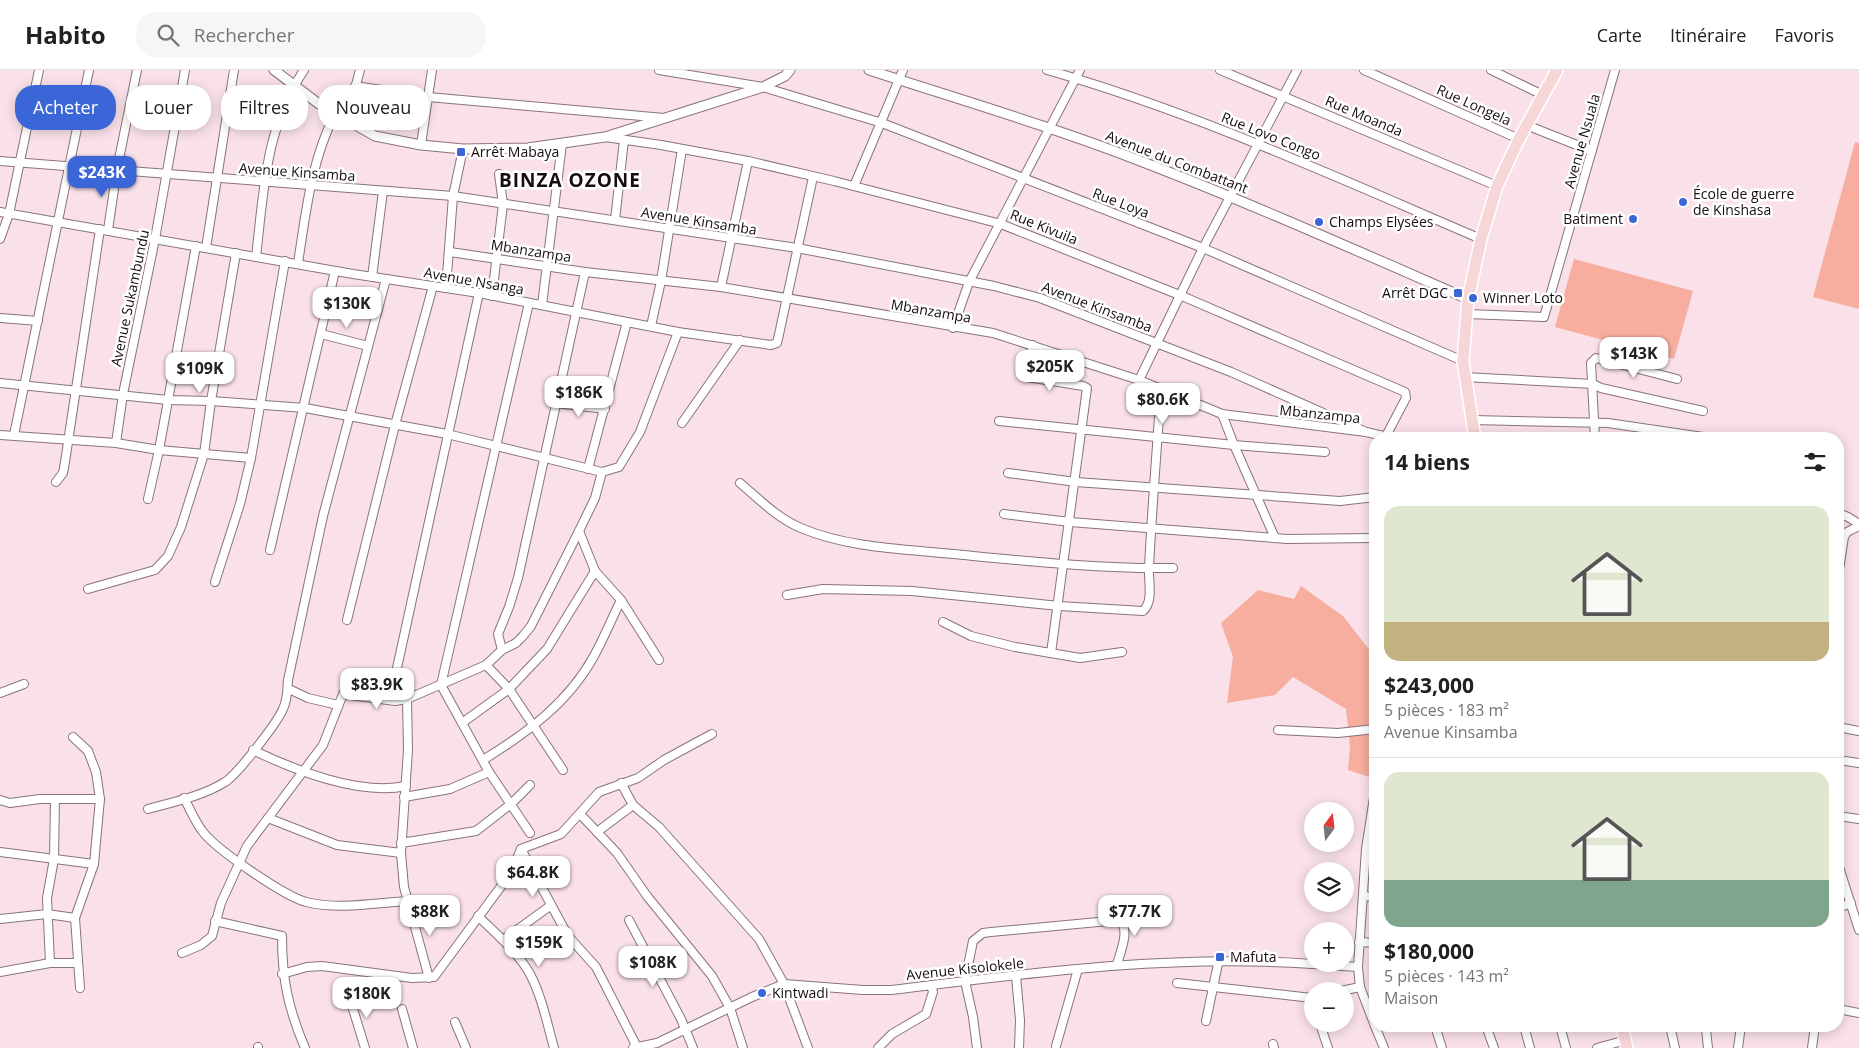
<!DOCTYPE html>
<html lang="fr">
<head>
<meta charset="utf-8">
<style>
	:root { --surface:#fff; --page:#f6f6f6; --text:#202124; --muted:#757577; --line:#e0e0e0; --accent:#3a66d7 }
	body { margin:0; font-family:"Open Sans",sans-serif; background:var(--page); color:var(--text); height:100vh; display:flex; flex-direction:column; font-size:19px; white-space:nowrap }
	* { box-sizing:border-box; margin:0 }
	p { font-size:16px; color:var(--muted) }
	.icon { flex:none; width:28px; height:28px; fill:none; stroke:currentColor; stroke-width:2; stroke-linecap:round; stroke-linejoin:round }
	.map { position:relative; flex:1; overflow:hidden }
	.panel { position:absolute; left:1369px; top:362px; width:475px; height:600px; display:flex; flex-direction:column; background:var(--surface); border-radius:20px; box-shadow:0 2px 12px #0003 }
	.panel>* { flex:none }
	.top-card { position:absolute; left:15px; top:15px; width:475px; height:45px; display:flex; gap:10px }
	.needle { width:32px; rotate:15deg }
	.buttons { position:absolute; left:1304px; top:732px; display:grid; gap:10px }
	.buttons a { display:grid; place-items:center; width:50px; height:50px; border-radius:50%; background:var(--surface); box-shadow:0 2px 12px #0003; font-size:25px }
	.price { position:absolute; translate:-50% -42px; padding:0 11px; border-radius:10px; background:#fff; color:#222; font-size:16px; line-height:32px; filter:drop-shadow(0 1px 2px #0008) }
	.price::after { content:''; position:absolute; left:50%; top:30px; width:15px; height:11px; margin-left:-8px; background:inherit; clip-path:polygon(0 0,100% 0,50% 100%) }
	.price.selected { background:var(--accent); color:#fff }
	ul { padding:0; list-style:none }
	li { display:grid; align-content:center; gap:10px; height:265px; padding:0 15px }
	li+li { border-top:1px solid var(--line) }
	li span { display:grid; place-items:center; height:155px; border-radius:15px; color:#555 }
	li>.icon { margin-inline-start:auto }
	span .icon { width:90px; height:90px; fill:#fffc; stroke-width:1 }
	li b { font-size:21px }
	h2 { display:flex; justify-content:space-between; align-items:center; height:60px; padding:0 15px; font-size:21px }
	.tag { padding:0 18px; border-radius:20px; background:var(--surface); box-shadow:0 2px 12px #0003; font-size:18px; line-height:45px }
	.tag.selected { background:var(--accent); color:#fff }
	header { display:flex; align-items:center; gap:30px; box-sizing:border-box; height:70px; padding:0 25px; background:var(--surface); border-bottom:1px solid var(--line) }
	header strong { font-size:24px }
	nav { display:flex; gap:28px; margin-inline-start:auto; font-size:18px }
	.search { width:350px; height:45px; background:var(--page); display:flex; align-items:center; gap:12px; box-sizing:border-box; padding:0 18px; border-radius:20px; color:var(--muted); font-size:19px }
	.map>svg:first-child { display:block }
</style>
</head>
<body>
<header>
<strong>Habito</strong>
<div class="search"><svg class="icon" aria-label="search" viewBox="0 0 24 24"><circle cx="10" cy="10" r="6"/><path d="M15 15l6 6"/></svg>Rechercher</div>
<nav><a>Carte</a><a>Itinéraire</a><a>Favoris</a></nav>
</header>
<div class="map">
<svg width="1859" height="978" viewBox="0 0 1859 978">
	<rect width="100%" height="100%" fill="#fae1e9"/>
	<!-- green -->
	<g fill="#f7ae9f">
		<polygon points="1855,72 1859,73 1859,239 1813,227"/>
		<polygon points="1574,189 1693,221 1674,289 1555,257"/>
		<polygon points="1301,516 1343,546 1375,587 1375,709 1348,700 1350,676 1346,639 1293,607 1275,625 1227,633 1233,587 1221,553 1258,520 1294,529"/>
	</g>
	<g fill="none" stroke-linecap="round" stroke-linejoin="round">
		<!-- minor casing -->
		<g stroke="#89737a" stroke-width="10">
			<g id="minor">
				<polyline points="659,0 763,17 882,53 1203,178 1463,291"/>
				<path d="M1047,0C1197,43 1338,108 1481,169"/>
				<polyline points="1220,0 1497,116"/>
				<polyline points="1364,0 1519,69"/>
				<polyline points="1491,0 1543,25"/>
				<polyline points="355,16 428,27 664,48"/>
				<polyline points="346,52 360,0"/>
				<polyline points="1526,55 1592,81"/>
				<polyline points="605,67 661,75 748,91 834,111 1001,154 1182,226 1405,322 1406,328 1386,366"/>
				<polyline points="421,75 432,0"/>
				<polyline points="0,91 453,126 797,178 994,216 1040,228 1231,302 1366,362"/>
				<polyline points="854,116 903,0"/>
				<polyline points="0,142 353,204 479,223 678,262 771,275 777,273 778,269 813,107"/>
				<polyline points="615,150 624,70"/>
				<polyline points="108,160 117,99 137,0"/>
				<polyline points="0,169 9,144 39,0"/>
				<polyline points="206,178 234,0"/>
				<polyline points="450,182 585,202 721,217 993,263 1139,310 1222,344 1366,362 1397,369"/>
				<path d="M256,187C264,119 265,59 304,0"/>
				<path d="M298,193C306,142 311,91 335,44"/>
				<polyline points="372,207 383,121"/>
				<polyline points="721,217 748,91"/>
				<polyline points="446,218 453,126 463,79"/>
				<polyline points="492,226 503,134 499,104"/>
				<polyline points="529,233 441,615 489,702 530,763"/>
				<polyline points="542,235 562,74"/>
				<polyline points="1467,244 1544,247 1615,0"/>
				<polyline points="0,248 38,251"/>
				<polyline points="651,256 661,211 682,79"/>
				<polyline points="953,258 969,212 1080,0"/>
				<polyline points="321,264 368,276"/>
				<polyline points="1033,275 1026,302 1027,307 1083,316 1087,318 1051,583"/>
				<polyline points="1464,307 1593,314 1601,318 1703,341"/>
				<polyline points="1139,310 1203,178 1297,0"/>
				<polyline points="0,313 168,330 211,331 305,338 447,364 602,402 619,397 640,362 678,262"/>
				<polyline points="556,333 605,339"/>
				<polyline points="1222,344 1234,375 1275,468"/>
				<polyline points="1472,350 1608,353 1703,367"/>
				<polyline points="999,351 1234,375 1325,382"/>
				<polyline points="682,353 740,270"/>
				<polyline points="0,365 116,373 159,380 251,388"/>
				<polyline points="14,365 89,0"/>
				<polyline points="1595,369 1591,293 1596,288 1677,309"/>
				<polyline points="116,373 123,324 155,169 185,0"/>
				<polyline points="588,399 627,252"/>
				<polyline points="1008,403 1076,412 1340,431 1375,427"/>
				<polyline points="56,412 63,403 65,392 100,159"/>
				<path d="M740,413C759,429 777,448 801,458C848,478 903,479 953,484C1026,491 1100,499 1173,498"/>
				<polyline points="148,429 159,380 196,176"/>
				<polyline points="1838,443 1848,447 1859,454"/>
				<polyline points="1004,444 1070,452 1287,469 1375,468"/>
				<polyline points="579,461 595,501 621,530 659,590"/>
				<polyline points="270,480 335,201"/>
				<polyline points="1838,506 1844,467 1847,462 1859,456"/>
				<polyline points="215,512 240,434 251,388 285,191"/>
				<polyline points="88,519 155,500 168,486 181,457 204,384 211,331 236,183"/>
				<path d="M787,525L823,519L912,521L1059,536L1143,541C1154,532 1148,510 1149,497C1152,438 1157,378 1161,319"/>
				<polyline points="347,550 395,355 433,216"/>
				<polyline points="943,552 971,566 1015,577 1080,588 1122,582"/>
				<polyline points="502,580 498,564 509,537 518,508 585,202"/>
				<polyline points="486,595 509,619 563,700"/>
				<polyline points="289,619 308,628 338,635"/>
				<polyline points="0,623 24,614"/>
				<polyline points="407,629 408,680 401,783 404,817 429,908"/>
				<polyline points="390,630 479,223"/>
				<polyline points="462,653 509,619 547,579 595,501"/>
				<polyline points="1838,657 1859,661"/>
				<polyline points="1278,660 1338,663 1375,659"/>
				<polyline points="73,667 88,681 96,702 100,729 94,794 75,848 80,918"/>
				<path d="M253,680C294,700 360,726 406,716"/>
				<path d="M483,690C527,663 569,632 594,586C604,568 612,548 621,530"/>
				<polyline points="1838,690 1859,693"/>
				<polyline points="621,713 633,735 659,757 759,869 784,914 808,978"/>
				<polyline points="1375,721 1366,779 1358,897 1360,917 1375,956"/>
				<polyline points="404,727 450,719 489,702"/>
				<path d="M184,728C190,739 195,752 203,762C217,780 284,826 306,832C339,840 375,833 409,831"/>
				<polyline points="0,730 10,733 40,729 100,729"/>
				<path d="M148,739C173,732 203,726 225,712C237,705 277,653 283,639C288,628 287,621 288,610L323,446L386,209"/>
				<polyline points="580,744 617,783 647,826 712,906 730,938 743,978"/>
				<polyline points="1838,746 1859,749"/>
				<polyline points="268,748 337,775 401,783"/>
				<polyline points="597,762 633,735"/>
				<polyline points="401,773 476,761 511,734 530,715"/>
				<polyline points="521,779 568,866 596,897 637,977"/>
				<polyline points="0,782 94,794"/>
				<polyline points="1838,794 1859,860"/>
				<polyline points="1364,826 1375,827"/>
				<polyline points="1838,838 1851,833"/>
				<path d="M478,846C496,864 518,882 530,904C542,927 547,953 554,978"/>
				<polyline points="0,849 47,844 75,848"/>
				<polyline points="629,850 681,949 693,978"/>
				<path d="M215,851L282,866C282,909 288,938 305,978"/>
				<polyline points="503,870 550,836"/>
				<polyline points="1359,872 1375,873"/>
				<polyline points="182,883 201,875 212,866 221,833 247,776 323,675 343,624 395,631 407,629 486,595 502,580 516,573 523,566 531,556 579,461 595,428 602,402"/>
				<polyline points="50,893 47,828 54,789 55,729"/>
				<polyline points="1313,894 1358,897"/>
				<polyline points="0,902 50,893 77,893"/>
				<polyline points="282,904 307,897 322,896 412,908 434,907 511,803 521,779 561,764 599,722 638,708 664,690 712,664"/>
				<polyline points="1016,906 1020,950 1019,978"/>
				<polyline points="1177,913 1312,928"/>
				<polyline points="1341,921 1360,917"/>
				<polyline points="349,926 365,978"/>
				<polyline points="402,939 413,978"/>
				<polyline points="1838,939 1859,943"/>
				<polyline points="1206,951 1219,889"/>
				<polyline points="455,952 466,978"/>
				<polyline points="1320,954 1328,978"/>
				<polyline points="1375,956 1384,978"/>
				<polyline points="1435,956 1442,978"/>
				<polyline points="1486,956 1494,978"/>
				<polyline points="1524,956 1530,978"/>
				<polyline points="1560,956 1566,978"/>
				<polyline points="1670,956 1675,978"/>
				<polyline points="1706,959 1708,978"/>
				<polyline points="1273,974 1274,978"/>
				<polyline points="1056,976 1078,899"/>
				<polyline points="258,977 258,978"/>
				<path d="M633,978L657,973L752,927L784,914L863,920H891C1031,903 1171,884 1312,894"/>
				<polyline points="878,978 892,964 926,944 933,922 931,915"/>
				<path d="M977,978L973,947L965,911L973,871L983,863L991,862L1119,850C1131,859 1120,882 1117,895"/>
				<polyline points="1597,978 1626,970"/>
				<polyline points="1738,978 1741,956"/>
				<polyline points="1812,978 1815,956"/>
			</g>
		</g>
		<!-- tertiary casing -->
		<g stroke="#89737a" stroke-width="11">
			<g id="tertiary">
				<polyline points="274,0 319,34 375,66 421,75 463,79 528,78 605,67 763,17 785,6 790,0"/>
				<path d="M869,0C961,30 1053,57 1143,92C1252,134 1360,182 1468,229"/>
			</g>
		</g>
		<!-- primary casing -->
		<g stroke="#fff" stroke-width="14">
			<g id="primary">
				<polyline points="1475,369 1463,291 1468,229 1481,169 1497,116 1519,69 1557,0"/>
				<polyline points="1622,956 1627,978"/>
			</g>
		</g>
		<!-- minor -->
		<use href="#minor" stroke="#fff" stroke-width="8"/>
		<!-- tertiary -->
		<use href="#tertiary" stroke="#fff" stroke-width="9"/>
		<!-- primary -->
		<use href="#primary" stroke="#f7d6d8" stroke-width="11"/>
	</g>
	<!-- markers -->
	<g fill="#3a66d7" stroke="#fff" stroke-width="2">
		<rect x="456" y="77" width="10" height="10" rx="2.5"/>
		<circle cx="1683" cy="132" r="5"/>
		<circle cx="1633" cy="149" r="5"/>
		<circle cx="1319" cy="152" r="5"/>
		<rect x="1453" y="218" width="10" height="10" rx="2.5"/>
		<circle cx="1473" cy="228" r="5"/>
		<rect x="1215" y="882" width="10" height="10" rx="2.5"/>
		<circle cx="762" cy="923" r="5"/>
	</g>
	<g text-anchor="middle" stroke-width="5" stroke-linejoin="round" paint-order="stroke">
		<!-- street labels -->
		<g font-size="14" fill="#160d10" stroke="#fff">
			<text transform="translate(1474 35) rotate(24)" y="5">Rue Longela</text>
			<text transform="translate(1364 46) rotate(23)" y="5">Rue Moanda</text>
			<text transform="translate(1271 66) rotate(22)" y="5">Rue Lovo Congo</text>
			<text transform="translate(1582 71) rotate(-74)" y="5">Avenue Nsuala</text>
			<text transform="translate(1177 92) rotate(21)" y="5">Avenue du Combattant</text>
			<text transform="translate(297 102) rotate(4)" y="5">Avenue Kinsamba</text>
			<text transform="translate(1121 133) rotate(21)" y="5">Rue Loya</text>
			<text transform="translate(699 151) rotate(9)" y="5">Avenue Kinsamba</text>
			<text transform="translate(1044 157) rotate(22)" y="5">Rue Kivuila</text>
			<text transform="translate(531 181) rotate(9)" y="5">Mbanzampa</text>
			<text transform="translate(474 211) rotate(10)" y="5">Avenue Nsanga</text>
			<text transform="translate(130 228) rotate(-78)" y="5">Avenue Sukambundu</text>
			<text transform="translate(1097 237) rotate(21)" y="5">Avenue Kinsamba</text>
			<text transform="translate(931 241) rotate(10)" y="5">Mbanzampa</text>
			<text transform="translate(1320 344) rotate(6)" y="5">Mbanzampa</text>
			<text transform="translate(965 899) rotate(-6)" y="5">Avenue Kisolokele</text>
		</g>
		<!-- poi labels -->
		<g font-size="14" fill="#160d10" stroke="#fff" text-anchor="start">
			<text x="471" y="87">Arrêt Mabaya</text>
			<text x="1693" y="129">École de guerre<tspan x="1693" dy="16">de Kinshasa</tspan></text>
			<text x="1623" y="154" text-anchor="end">Batiment</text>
			<text x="1329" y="157">Champs Elysées</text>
			<text x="1448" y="228" text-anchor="end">Arrêt DGC</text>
			<text x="1483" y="233">Winner Loto</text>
			<text x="1230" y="892">Mafuta</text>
			<text x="772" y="928">Kintwadi</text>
		</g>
		<!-- district labels -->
		<g font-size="19" font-weight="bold" letter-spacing="1" fill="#160d10" stroke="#fff">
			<text x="570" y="117">BINZA OZONE</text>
		</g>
	</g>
</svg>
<div class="buttons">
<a><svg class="needle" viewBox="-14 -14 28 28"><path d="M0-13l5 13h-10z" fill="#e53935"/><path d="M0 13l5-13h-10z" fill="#757577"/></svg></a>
<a><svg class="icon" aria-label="layers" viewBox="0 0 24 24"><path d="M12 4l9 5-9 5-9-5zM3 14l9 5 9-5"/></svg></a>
<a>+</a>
<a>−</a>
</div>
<b class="price selected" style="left:102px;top:128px">$243K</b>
<b class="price" style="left:347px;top:259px">$130K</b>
<b class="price" style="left:1634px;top:309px">$143K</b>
<b class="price" style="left:1050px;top:322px">$205K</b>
<b class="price" style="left:200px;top:324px">$109K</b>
<b class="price" style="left:579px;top:348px">$186K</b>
<b class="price" style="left:1163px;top:355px">$80.6K</b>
<b class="price" style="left:377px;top:640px">$83.9K</b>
<b class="price" style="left:533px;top:828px">$64.8K</b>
<b class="price" style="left:430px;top:867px">$88K</b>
<b class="price" style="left:1135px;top:867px">$77.7K</b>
<b class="price" style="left:539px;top:898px">$159K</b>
<b class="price" style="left:653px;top:918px">$108K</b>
<b class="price" style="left:367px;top:949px">$180K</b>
<div class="top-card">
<a class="tag selected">Acheter</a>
<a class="tag">Louer</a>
<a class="tag">Filtres</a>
<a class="tag">Nouveau</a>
</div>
<section class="panel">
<h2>14 biens<svg class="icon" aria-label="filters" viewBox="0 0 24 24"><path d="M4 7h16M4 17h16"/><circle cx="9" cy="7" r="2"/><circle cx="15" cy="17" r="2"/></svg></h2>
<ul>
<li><span style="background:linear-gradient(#dfe7d0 75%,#c2b280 0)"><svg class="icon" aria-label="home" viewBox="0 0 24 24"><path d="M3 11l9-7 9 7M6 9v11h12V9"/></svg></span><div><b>$243,000</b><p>5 pièces · 183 m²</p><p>Avenue Kinsamba</p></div></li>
<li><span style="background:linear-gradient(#dfe7d0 70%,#7fa58c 0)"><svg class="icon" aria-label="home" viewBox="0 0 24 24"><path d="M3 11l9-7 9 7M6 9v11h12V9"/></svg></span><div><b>$180,000</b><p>5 pièces · 143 m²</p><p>Maison</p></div></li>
</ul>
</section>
</div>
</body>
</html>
